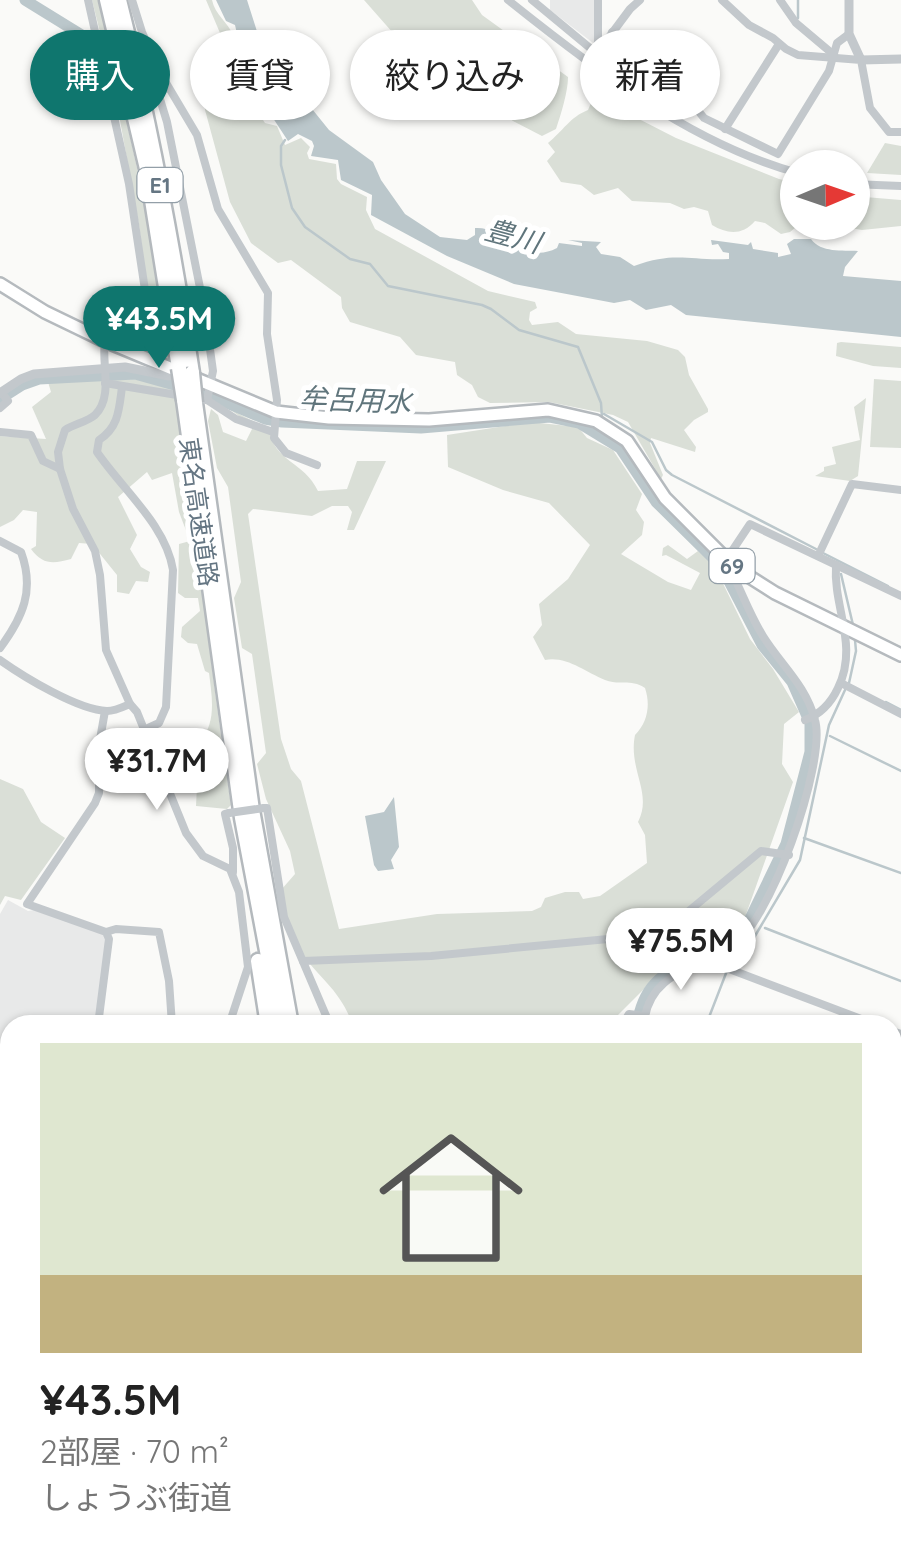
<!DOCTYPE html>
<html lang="ja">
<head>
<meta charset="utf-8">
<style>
	:root { --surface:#fff; --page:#f6f6f6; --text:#222; --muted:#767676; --accent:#0f766e }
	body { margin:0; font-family:Quicksand,"Noto Sans JP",sans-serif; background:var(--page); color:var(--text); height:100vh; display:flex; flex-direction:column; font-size:38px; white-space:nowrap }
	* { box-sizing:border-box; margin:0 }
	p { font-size:32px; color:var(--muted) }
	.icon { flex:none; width:55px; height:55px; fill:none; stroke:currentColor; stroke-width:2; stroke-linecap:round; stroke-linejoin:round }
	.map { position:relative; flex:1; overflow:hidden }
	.panel { position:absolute; left:0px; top:1015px; width:902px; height:550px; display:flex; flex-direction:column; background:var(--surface); border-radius:30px 30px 0 0; box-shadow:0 2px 8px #0004 }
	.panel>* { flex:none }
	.hud { position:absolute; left:30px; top:30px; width:842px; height:90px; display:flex; gap:20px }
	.needle { width:65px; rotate:88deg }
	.fabs { position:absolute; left:780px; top:150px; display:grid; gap:20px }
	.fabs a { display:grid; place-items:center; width:90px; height:90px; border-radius:50%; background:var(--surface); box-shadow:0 2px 8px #0004; font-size:50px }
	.price { position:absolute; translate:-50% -85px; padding:0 22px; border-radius:35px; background:#fff; color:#222; font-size:32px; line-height:65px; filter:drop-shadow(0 2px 5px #0008) }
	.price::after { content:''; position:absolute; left:50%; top:60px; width:30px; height:22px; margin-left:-15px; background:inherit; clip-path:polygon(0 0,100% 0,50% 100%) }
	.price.on { background:var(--accent); color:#fff }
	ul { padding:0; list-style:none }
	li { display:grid; align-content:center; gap:20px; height:530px; padding:0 40px }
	li span { display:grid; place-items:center; height:310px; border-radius:0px; color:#555 }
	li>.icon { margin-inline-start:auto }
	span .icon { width:180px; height:180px; fill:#fffc; stroke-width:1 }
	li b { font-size:42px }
	.tag { padding:0 35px; border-radius:45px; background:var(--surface); box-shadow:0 2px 8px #0004; font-size:35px; line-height:90px }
	.tag.on { background:var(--accent); color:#fff }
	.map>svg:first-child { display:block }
</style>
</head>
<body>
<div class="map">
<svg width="901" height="1565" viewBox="0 0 901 1565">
	<rect width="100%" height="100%" fill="#fafaf8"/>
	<!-- built -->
	<g fill="#e8e9e9">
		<polygon points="550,0 596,0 597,46 550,10"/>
		<polygon points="8,900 28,911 34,910 100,931 106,939 95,1025 10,1025 10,1100 0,1095 0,914"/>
		<polygon points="0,1103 10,1109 10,1177 0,1166"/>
	</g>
	<!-- green -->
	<g fill="#dadfd7">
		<polygon points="92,0 99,0 142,190 169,355 167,360 156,357 139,225 115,93"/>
		<path d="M206,0H212C215,15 228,22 233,35L224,43C223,74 245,73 261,86L266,113L263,120L265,123L277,126L285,145L301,138L310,147L307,153L309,159L336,164L337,179L341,184L367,197L366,210L375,229L488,291L535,302L537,308L530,312L529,320L532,325L558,322L576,334L647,341L678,350L685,357L689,375L708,409V412L694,420L684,430L696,447L695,452L651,438L650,443L663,475L661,479L628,422L613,415L549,402L490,403L478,397L472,385L457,375L455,362L416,355L400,337L350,322L342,308L341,297L291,260L278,263L251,243L230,202L205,110L204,58L208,59L216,75L225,80L228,78C225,62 213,49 220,33Z"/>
		<path d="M364,0H472L482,15L568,77C568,92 561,114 556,129L542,136L513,121L408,50Z"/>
		<path d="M594,96L676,138L779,179L797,183L798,222L801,223L790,232L781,234L765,223L755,221C742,236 727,234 712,225L708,211L694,207L684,209L670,203L632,201L618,188L594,195L581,185L561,182L547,161L555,152L548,143C563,131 570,117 588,110Z"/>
		<polygon points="885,143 901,146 901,175 867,173"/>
		<polygon points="853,196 901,200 901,226 862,230 820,223 852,222"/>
		<polygon points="841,342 901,347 901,368 873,366 836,356 837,343"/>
		<path d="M129,379L150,380L175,389C196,528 210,666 231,805L227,809L196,806L197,786L217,779L215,759L203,758L199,742C217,724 212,697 209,673L205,671L197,644L188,643L181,637L182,627L200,611L198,598H185L178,593L179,544L190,541L179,512L172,473L152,480L147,472L118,497L137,535L130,549L141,567L150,572L148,582L136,581L129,594L117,592V575L92,544L79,543L71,559C53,564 43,565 31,549L36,546L37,512L23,510L14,520L0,527V436L46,439L32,407L51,392L48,382Z"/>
		<polygon points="874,379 901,381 901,448 870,447"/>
		<polygon points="866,398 858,476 850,481 815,476 824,471 824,467 836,464 832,447 860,440 854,407"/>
		<path d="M211,409L218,415L223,432L246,441L253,427L231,410L269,429C274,462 304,461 318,491L347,489L357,461H386L354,530H347L352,512L348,506H332L312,516L253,509L248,514L281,739L291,769L301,781L339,929L437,914L532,911L541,907L545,898L565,892H579L583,899L600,896L647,863L645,835L638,822C653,793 628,770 635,735C647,723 651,706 645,688C630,678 619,686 605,680C585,672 567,656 545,660L533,637L542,625L539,604L568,579L590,545L549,503L503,490L448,467L447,435L530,422L578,427L587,438L613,450L642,494L636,510L644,522L642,535L621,554L668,582L691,590L700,573L666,555L662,556L663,548L668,545L687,559L698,551L714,565L750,639L773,669L799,712L784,724L782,764L793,782L743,923L724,939L667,966L618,1015L616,1025H353C339,988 321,981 301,952C288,934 285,911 281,890L295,874L290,851L266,799L257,764L266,753L252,654L242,648L234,598L241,582L228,487L217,468L208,421Z"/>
		<polygon points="0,779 23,789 41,822 65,838 21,900 5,896 0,905"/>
	</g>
	<!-- water -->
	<g fill="#bbc7cb">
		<path d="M216,0H247L263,50L299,88L304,99L329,130L373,162L381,180L405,214L440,237L467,240L475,235V228C507,226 522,266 557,248L559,243L582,246V243L568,240L601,242L596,247L601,254L620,257L634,266C675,251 689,261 729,259V253L723,252L718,244L712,245L711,240L748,245L751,242L753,249L778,253V257L791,254L787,244L794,239H811C821,253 842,250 858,251L845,267L843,276L901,281V337L686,315L671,305L646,310L630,300L614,303L514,284L447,256L371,215L372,195L341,180L338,160L311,156L314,146L312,141L298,134L288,141L269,112L271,103L264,94L266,87L263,77L241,74L229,50L238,38L235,25L226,21Z"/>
		<polygon points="394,797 399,847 391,860 394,869 378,871 374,865 365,816 384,812"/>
	</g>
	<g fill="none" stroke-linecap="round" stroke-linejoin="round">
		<!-- stream -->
		<g stroke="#bbc7cb" stroke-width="2.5">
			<polyline points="798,0 798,18"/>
			<polyline points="285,140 281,146 281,165 292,208 305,227 350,259 370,264 388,286 482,305 491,309 519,330 578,347 601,403 602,418"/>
			<polyline points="604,414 652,442 666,470 672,475 816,549"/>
			<polyline points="823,553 888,586"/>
			<polyline points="841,574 853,625"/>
			<polyline points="849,683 856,651 855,640"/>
			<polyline points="886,702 901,710"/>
			<polyline points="830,736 901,771"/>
			<polyline points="804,838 901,873"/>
			<polyline points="765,928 901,981"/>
			<polyline points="710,1016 735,1025"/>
			<polyline points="706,1025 730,963 752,941 800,860 829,725 845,690"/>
			<polyline points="892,1240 901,1245"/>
			<polyline points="892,1361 901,1366"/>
		</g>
		<!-- river -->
		<g stroke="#bbc7cb" stroke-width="11">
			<polyline points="25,0 93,42"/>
			<path d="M0,399L22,385L39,379L135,374L203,393L265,419L282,422L421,428L550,417L579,423L620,448L656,502L721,566L762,645L792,682L810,723V752L786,844L745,929C708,969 647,954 637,1025"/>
			<polyline points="892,1227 901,1233"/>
			<polyline points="0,1515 10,1533"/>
			<polyline points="22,1555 27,1565"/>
		</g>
		<!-- primary casing -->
		<g stroke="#b5babe" stroke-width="16">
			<polyline id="primary" points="0,284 45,312 105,341 276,412 329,418 429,420 548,410 596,421 627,441 665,498 734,567 775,593 901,655"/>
		</g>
		<!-- motorway casing -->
		<g stroke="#b4b9bd" stroke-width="19">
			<g id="motorway">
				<polyline points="107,0 147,169 179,368"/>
				<path d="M119,0C150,123 173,247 192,373"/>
				<polyline points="184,400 242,818 281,1025"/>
				<polyline points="195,403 252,810 291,1025"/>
				<polyline points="258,961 268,1025"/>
				<polyline points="443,1555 447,1565"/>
				<polyline points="456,1555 459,1565"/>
			</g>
		</g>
		<!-- minor -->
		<g stroke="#c3c8cc" stroke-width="8">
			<polyline points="88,0 129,184 145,290 148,360"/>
			<polyline points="132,0 142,32 159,71 197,135 218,209 268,293 267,334 277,400 274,438 286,453 317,465"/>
			<path d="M508,0C593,68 691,144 798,173"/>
			<polyline points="532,0 666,111"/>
			<polyline points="598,0 598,52"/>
			<polyline points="722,0 749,25 773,38 786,49 798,55 861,60 870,108 889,132 901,132"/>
			<polyline points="780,0 796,23 834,55"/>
			<polyline points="612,32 688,98 704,118 778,154 829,71 837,43 849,34"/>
			<polyline points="598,52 630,9 640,0"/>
			<polyline points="725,129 779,44"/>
			<polyline points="852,184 901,186"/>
			<path d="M105,341C101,363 114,396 95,415C87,422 74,424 65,430L58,452L60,469L73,509L95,551L100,575L106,650L130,704"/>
			<polyline points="105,383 207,400 213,371 205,313 167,122 144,47"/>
			<path d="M122,387C119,409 119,427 99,440L97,452C122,489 166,525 173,570L166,707L159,723L146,729"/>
			<polyline points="207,400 236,419 273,432"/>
			<polyline points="0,408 8,401 1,392"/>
			<polyline points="0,432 31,435 43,461 60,469"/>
			<path d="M0,541L21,552C35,590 23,617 0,648"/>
			<polyline points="818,556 852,484 901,490"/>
			<polyline points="726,560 750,524 901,596"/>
			<path d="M0,660C24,677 78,710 107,711C115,711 123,707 130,704L137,712L186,833L203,856L230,869L239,892L248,967L229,1025"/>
			<polyline points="841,683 901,714"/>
			<path d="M805,720C821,714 831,703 838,688C859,645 833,608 836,565"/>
			<polyline points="264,808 267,808 284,917 330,1025"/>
			<polyline points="229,813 225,814 233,848 233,872"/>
			<polyline points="106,932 116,929 159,932 169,981 172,1025"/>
			<polyline points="709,958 716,964 877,1025"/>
			<polyline points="303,961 431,956 608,939 649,929 684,915 761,851 789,855"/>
			<polyline points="98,1025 109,939 106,932 27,904 95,803 99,793 99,745 105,711"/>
			<polyline points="622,1025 629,1014 644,1016"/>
			<path d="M644,1025C647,975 694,968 729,949C769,928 827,762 815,720C806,685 781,665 763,636C751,617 743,595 733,575L734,567"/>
			<polyline points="892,1031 901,1034"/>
			<polyline points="892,1087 901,1065"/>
			<polyline points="0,1099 10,1104"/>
			<polyline points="0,1187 10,1183"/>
			<polyline points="892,1219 901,1225"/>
			<polyline points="892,1301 901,1306"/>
			<polyline points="892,1351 901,1337"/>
			<polyline points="0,1397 10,1399"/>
			<polyline points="892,1421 901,1426"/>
			<polyline points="0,1482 10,1502"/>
			<polyline points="892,1496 901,1493"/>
			<polyline points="0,1541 12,1565"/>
			<polyline points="40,1555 45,1565"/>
			<polyline points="188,1555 196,1565"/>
			<polyline points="426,1555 429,1565"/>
			<polyline points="473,1555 476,1565"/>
			<polyline points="126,1565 131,1555"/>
			<polyline points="351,1565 378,1555"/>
		</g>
		<!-- tertiary -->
		<g stroke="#c3c8cc" stroke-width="9">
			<polyline points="849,0 849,34 861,60 901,59"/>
			<polyline points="0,393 21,379 34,374 125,367 169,376 173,370"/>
		</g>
		<!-- primary -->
		<use href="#primary" stroke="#fff" stroke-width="11"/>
		<!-- motorway -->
		<use href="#motorway" stroke="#fff" stroke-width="14"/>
		<!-- motorway-bridge casing -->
		<g stroke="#b4b9bd" stroke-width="19" stroke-linecap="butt">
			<g id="motorway-bridge">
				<polyline points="179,368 184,400"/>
				<polyline points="192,373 195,403"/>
			</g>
		</g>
		<!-- minor-bridge -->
		<polyline stroke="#c3c8cc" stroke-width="8" points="229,813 264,808"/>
		<!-- motorway-bridge -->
		<use href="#motorway-bridge" stroke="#fff" stroke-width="14"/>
	</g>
	<g text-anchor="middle" stroke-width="10" stroke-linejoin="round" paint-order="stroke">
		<!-- shield labels -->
		<g fill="#fff" stroke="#939fa8" stroke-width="2.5">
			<rect x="137.5" y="168" width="45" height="34" rx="8"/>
			<rect x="709.5" y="549" width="45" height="34" rx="8"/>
		</g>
		<g font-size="22" font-weight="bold" fill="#657683">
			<text x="160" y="193">E1</text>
			<text x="732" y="574">69</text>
		</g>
		<!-- street labels -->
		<g font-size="25" fill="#657683" stroke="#fff">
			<text transform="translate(199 512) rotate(82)" y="9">東名高速道路</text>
		</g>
		<!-- water labels -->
		<g font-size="28" font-style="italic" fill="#60757c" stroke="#fff">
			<text transform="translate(513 236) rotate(15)" y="10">豊川</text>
			<text transform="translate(355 400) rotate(2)" y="10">牟呂用水</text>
		</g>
	</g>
</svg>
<div class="fabs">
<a><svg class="needle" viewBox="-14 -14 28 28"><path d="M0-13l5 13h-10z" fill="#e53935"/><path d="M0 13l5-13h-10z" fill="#767676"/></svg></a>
</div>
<b class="price on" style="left:159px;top:371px">¥43.5M</b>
<b class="price" style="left:157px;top:813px">¥31.7M</b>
<b class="price" style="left:681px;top:993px">¥75.5M</b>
<div class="hud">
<a class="tag on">購入</a>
<a class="tag">賃貸</a>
<a class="tag">絞り込み</a>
<a class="tag">新着</a>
</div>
<section class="panel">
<ul>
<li><span style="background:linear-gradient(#dfe7d0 75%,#c2b280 0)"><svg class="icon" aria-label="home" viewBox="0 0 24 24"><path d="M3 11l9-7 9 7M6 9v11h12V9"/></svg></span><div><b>¥43.5M</b><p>2部屋 · 70 m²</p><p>しょうぶ街道</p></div></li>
</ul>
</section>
</div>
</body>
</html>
